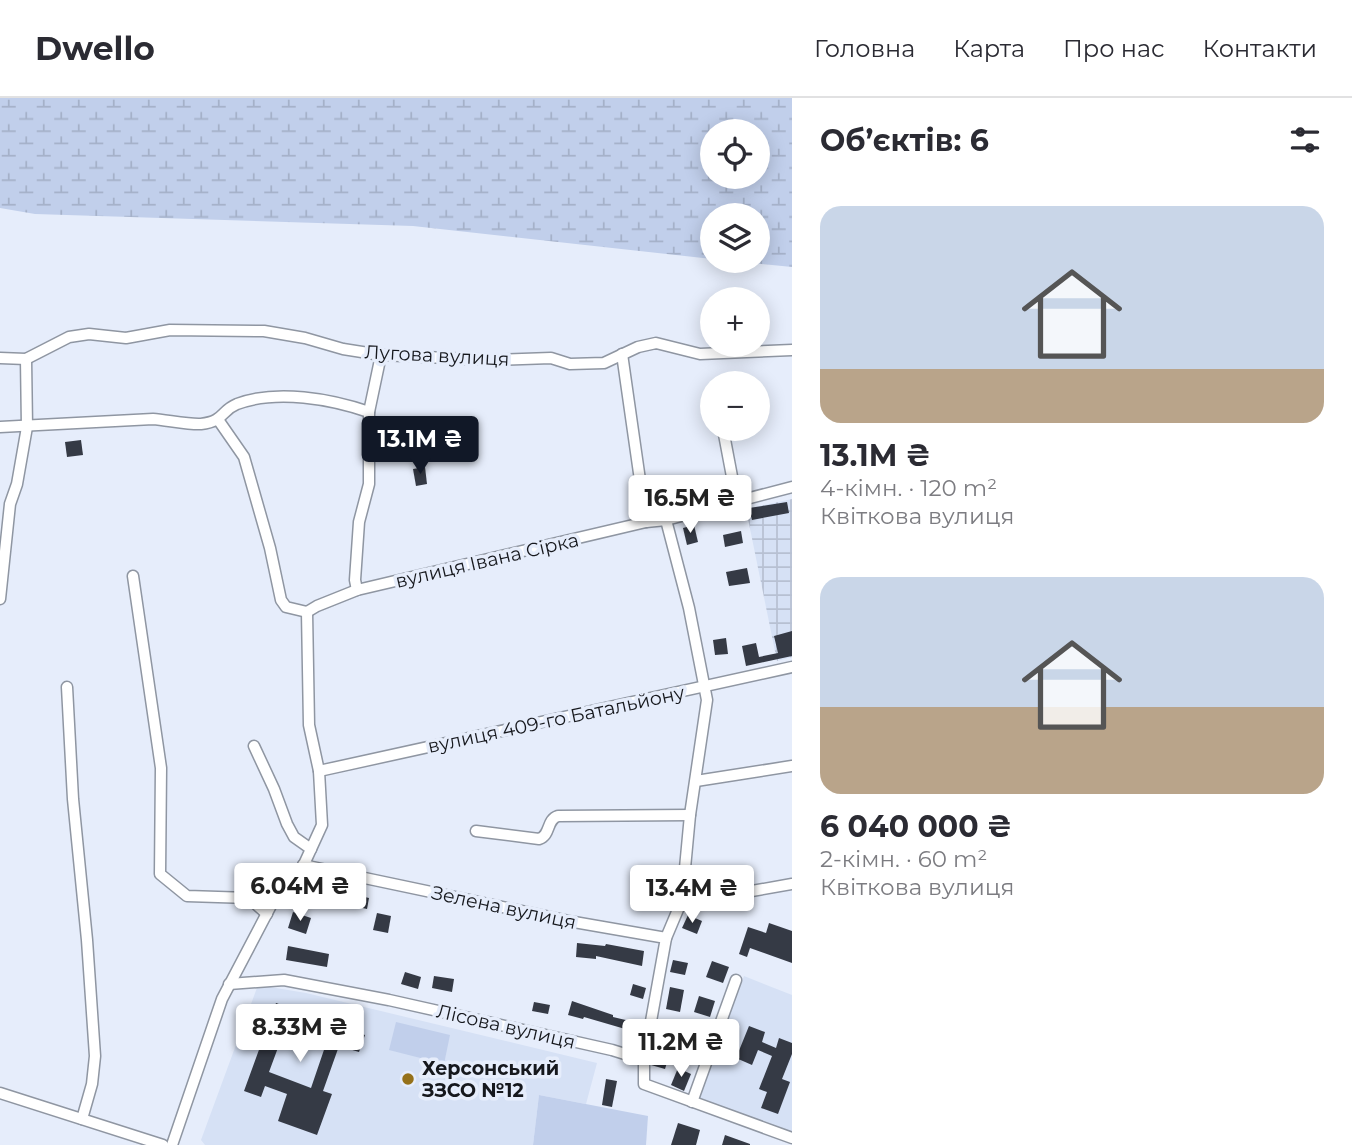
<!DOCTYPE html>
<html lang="uk">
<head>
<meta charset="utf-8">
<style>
	:root { --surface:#fff; --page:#f2f2f3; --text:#2b2b33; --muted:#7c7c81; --line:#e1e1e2; --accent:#111827 }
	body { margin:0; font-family:Montserrat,sans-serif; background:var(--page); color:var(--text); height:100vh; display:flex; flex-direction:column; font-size:26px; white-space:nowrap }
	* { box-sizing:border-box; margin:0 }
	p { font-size:23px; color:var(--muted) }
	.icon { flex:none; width:38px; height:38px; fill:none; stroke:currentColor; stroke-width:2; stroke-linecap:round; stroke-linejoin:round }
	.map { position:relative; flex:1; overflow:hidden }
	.details { display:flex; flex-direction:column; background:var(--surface); width:560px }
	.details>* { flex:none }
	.fabs { position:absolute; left:700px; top:21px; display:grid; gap:14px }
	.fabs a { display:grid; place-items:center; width:70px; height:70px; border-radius:50%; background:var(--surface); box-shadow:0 4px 18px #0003; font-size:35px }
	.price { position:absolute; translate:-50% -60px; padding:0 16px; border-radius:7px; background:#fff; color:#222; font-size:23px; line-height:46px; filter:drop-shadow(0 2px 4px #0008) }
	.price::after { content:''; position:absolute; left:50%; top:42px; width:21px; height:16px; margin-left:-10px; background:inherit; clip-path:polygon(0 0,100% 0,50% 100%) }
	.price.on { background:var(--accent); color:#fff }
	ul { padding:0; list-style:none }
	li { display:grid; align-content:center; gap:14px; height:371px; padding:0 28px }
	li span { display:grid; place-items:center; height:217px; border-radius:21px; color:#555 }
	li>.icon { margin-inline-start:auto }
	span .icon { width:126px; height:126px; fill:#fffc; stroke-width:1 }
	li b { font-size:30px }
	h2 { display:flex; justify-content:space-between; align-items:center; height:84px; padding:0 28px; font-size:30px }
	header { display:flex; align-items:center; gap:42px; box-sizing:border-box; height:98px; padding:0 35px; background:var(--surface); border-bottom:2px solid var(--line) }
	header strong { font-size:33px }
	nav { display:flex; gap:38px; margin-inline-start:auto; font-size:24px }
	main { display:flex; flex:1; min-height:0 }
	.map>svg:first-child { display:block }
</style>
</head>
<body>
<header>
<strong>Dwello</strong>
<nav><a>Головна</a><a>Карта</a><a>Про нас</a><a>Контакти</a></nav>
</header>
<main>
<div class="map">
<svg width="792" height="1047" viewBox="0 0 792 1047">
	<defs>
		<pattern id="industrial-grid" width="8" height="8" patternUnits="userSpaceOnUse" patternTransform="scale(1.75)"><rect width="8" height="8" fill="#d6e1f5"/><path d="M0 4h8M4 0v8" fill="none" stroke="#b7c0d2"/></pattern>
		<pattern id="wetland-marsh" width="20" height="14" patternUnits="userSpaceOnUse" patternTransform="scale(1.75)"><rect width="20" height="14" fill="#c1cfeb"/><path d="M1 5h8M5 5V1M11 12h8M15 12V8" fill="none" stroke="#a5b1c9"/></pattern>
	</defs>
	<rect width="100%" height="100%" fill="#e6edfb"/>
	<!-- built -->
	<g fill="#d6e1f5">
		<polygon points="744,878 792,897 792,1037 698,1003"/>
		<polygon points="258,887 306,895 597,965 586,1006 539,997 533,1047 205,1047 201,1042"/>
	</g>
	<!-- industrial -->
	<polygon fill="url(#industrial-grid)" points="792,401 792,559 777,563 746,411"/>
	<!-- wetland -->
	<path fill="url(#wetland-marsh)" fill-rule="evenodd" d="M0,0H792V169L731,163H758V117H712V161L413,128L35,116L0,110ZM712,33H758V79H712Z"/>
	<!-- garden -->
	<g fill="#c1cfeb">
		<polygon points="396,924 450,937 444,966 389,952"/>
		<polygon points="539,997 648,1018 646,1047 533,1047"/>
	</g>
	<!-- building -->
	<g fill="#353a45" fill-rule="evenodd">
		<polygon points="421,319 422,331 404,331 404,320"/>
		<polygon points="81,342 83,357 67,359 65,344"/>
		<polygon points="425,369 427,386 416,388 413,371"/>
		<polygon points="787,404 789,415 752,422 749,410"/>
		<polygon points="694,427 698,444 687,447 683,430"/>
		<polygon points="741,433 743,445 725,449 723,437"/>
		<polygon points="747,470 750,485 729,488 726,474"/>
		<polygon points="792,533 792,558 746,568 742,548 756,545 759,559 778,555 774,538"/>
		<polygon points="726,540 728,556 715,557 713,542"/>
		<polygon points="356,797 369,800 367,811 354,808"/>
		<polygon points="293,814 311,820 306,836 288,830"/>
		<polygon points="377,815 391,818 388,835 373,832"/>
		<polygon points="688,817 702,823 697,836 682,830"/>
		<polygon points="769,825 792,833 792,865 750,850 747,859 739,856 748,829 766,835"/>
		<polygon points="577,845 605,848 606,846 644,853 642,868 596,858 596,861 576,859"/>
		<polygon points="288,848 329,856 327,869 286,862"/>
		<polygon points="673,862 688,865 685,877 670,874"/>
		<polygon points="712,863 729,869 723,885 706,879"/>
		<polygon points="405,874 421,879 418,891 401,886"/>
		<polygon points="434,878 454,881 452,894 432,890"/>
		<polygon points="633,886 646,890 643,901 630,897"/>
		<polygon points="670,889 684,892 680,914 666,911"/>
		<polygon points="699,898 715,903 710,919 694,914"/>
		<polygon points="572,903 613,917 613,919 634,924 632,933 584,919 583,921 568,917"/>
		<polygon points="534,904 550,907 548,916 532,913"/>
		<path d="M276,905L365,937L359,954L339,948L323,993L332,996L317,1037L278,1023L287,996L265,988L261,999L244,993ZM286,928L327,943L311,990L269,974Z"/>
		<polygon points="749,928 765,934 762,944 776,950 779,940 792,945 792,956 782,981 790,984 778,1016 761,1010 767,994 759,991 772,958 758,952 752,967 736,960"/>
		<polygon points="656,938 674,942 665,971 651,967"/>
		<polygon points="685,942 701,947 697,960 681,954"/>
		<polygon points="678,970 691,976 684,993 671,987"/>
		<polygon points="606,981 617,983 612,1009 602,1007"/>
		<polygon points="678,1025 700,1032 696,1047 671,1047"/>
		<polygon points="725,1037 750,1046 750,1047 722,1047"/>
	</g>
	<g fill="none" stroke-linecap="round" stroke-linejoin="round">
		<!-- minor casing -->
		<g stroke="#8f96a2" stroke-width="13">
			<g id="minor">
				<polyline points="622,256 646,424"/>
				<polyline points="0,260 26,261 69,239 89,236 126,240 170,232 264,233 305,240 343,251 381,257 491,262 551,260 570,266 604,265 638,249 656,245 700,256 792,252"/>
				<polyline points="219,323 244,359 270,450 281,502 286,509 307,514"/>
				<path d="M0,329L153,321C166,322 191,327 201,326C225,323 220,313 237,306C277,291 331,301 369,314"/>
				<polyline points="723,331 737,405"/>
				<polyline points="133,478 161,670 160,776 187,798 249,800 267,816"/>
				<polyline points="357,492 355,482 359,424 369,386 369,314 381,257"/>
				<polyline points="0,501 10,406 17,386 27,329 26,261"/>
				<polyline points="307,514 317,508 357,492 646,424 666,422 792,389"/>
				<polyline points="67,589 73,701 87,842 95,958 92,986 82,1021"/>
				<polyline points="254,648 274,691 287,726 294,739 311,751"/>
				<polyline points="319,673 792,569"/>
				<polyline points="696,683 792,668"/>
				<path d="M476,733L539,741C551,737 546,722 558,718L690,717"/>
				<polyline points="303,767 574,824 666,840 644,962 644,986 792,1040"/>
				<polyline points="682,802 689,804 792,786"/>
				<polyline points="666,840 682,802 690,717 707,602 689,510 666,422"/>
				<polyline points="229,886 284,882 389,902 612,952 644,962"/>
				<polyline points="0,995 163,1047"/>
				<polyline points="692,1004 736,882"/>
				<polyline points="172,1047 222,901 276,798 300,775 322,727 319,673 309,627 307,514"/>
			</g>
		</g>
		<!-- minor -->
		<use href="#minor" stroke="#fff" stroke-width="10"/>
	</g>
	<!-- markers -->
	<circle fill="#95711a" stroke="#e6edfb" stroke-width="2.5" cx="408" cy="981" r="7"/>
	<g text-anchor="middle" stroke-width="7" stroke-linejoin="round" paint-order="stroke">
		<!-- street labels -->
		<g font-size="19" fill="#16181d" stroke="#e6edfb">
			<text transform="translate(437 257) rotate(3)" y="7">Лугова вулиця</text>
			<text transform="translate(487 462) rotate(-13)" y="7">вулиця Івана Сірка</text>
			<text transform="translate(556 621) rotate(-12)" y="7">вулиця 409-го Батальйону</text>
			<text transform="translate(504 809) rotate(12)" y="7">Зелена вулиця</text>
			<text transform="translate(506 928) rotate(13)" y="7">Лісова вулиця</text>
		</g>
		<!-- poi labels -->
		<g font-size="19" font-weight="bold" fill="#16181d" stroke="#e6edfb" text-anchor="start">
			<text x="422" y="977">Херсонський<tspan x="422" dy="22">ЗЗСО №12</tspan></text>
		</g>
	</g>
</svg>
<div class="fabs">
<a><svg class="icon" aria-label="locate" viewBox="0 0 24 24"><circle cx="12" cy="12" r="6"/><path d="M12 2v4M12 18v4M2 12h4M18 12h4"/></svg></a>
<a><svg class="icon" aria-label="layers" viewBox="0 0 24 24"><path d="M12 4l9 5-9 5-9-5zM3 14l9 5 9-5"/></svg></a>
<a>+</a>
<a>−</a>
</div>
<b class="price on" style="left:420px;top:378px">13.1M ₴</b>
<b class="price" style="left:690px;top:437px">16.5M ₴</b>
<b class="price" style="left:300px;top:825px">6.04M ₴</b>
<b class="price" style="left:692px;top:827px">13.4M ₴</b>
<b class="price" style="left:300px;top:966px">8.33M ₴</b>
<b class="price" style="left:681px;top:981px">11.2M ₴</b>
</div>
<section class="details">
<h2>Об’єктів: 6<svg class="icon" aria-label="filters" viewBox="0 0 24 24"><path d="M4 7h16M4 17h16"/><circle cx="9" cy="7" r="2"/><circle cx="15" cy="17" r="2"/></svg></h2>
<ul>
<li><span style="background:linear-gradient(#c9d6e8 75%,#b9a48a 0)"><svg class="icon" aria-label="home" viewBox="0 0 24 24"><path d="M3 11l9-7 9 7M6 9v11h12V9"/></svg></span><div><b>13.1M ₴</b><p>4-кімн. · 120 m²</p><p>Квіткова вулиця</p></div></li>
<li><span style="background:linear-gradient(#c9d6e8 60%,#b9a48a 0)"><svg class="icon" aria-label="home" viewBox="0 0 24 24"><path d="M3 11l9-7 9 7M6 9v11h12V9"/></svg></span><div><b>6 040 000 ₴</b><p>2-кімн. · 60 m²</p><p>Квіткова вулиця</p></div></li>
</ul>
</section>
</main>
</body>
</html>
